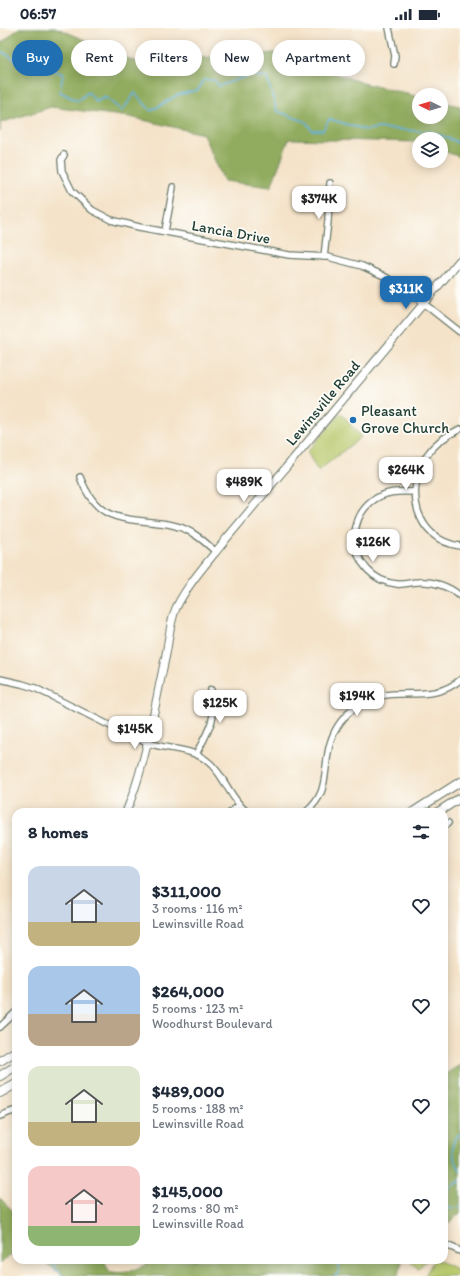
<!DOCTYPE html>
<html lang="en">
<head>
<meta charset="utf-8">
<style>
	:root { --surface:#fff; --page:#f2f2f3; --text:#1f2937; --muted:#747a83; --accent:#1f6fb2 }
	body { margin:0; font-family:Itim,sans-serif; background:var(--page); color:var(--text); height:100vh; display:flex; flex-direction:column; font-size:15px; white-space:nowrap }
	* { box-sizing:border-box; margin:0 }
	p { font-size:13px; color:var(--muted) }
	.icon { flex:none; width:22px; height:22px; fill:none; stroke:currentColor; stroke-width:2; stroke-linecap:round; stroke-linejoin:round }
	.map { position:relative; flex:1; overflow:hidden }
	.panel { position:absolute; left:12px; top:780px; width:436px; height:456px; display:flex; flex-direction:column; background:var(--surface); border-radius:12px; box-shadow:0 2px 10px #0003 }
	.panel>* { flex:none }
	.guide { position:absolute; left:12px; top:12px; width:436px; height:36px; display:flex; gap:8px }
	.needle { width:26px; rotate:275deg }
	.buttons { position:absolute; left:412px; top:60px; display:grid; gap:8px }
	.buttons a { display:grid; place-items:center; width:36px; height:36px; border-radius:50%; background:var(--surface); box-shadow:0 2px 10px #0003; font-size:20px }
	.price { position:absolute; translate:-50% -34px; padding:0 9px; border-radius:8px; background:#fff; color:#222; font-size:13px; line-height:26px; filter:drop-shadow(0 1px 2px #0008) }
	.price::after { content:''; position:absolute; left:50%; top:24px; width:12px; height:9px; margin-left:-6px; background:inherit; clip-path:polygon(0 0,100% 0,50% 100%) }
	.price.active { background:var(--accent); color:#fff }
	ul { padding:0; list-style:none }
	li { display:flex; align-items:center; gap:12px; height:100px; padding:0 16px }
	li span { display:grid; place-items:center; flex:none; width:112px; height:80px; border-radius:12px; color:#555 }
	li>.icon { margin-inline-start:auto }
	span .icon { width:48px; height:48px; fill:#fffc; stroke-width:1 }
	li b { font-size:17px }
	h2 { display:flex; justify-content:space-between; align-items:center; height:48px; padding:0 16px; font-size:17px }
	.chip { padding:0 14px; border-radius:18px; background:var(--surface); box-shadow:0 2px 10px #0003; font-size:14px; line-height:36px }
	.chip.active { background:var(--accent); color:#fff }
	.status { display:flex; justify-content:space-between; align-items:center; height:28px; padding:0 20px; background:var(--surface); direction:ltr }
	.status svg { height:11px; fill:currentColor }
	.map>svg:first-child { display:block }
</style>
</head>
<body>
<div class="status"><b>06:57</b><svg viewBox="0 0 49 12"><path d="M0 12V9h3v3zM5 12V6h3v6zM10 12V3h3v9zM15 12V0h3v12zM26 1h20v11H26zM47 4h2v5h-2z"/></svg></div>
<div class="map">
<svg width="460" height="1248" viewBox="0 0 460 1248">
	<rect width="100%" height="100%" fill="#fdfcf7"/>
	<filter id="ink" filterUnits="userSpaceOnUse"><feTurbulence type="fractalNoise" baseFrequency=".025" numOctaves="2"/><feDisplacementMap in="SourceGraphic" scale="8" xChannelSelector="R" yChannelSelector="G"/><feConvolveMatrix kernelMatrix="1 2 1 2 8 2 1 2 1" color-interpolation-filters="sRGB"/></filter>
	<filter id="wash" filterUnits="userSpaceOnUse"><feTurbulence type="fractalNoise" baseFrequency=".012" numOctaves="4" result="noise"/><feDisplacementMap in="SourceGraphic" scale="16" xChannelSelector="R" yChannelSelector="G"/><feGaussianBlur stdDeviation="0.9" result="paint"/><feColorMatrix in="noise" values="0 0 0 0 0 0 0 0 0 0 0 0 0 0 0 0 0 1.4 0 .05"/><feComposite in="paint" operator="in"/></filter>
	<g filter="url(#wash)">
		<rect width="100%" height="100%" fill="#f4e3c9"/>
		<!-- green -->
		<g fill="#b7c86b" stroke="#6b8250">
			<polygon points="341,385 361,409 318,443 307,424"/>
			<polygon points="412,1232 426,1232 418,1241 411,1234"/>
			<polygon points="434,1232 438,1232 460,1243 460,1248 425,1248"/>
		</g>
		<!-- forest -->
		<g fill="#91ac5f" stroke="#58744a">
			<polygon points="19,0 57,0 136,34 275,25 363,55 419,69 419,89 441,89 441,74 460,78 460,129 441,122 441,111 419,111 419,114 289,111 271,159 224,153 203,106 130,89 51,79 0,95 0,103 0,16"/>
			<polygon points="460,1037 460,1185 446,1197 444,1197 444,1047"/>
			<path d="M0,1170L16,1186V1227C9,1226 5,1231 0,1236Z"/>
			<path d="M41,1232H104L109,1243C126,1248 140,1239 155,1232H403C399,1238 403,1241 397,1248H62L59,1244Z"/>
		</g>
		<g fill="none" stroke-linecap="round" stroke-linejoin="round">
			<!-- stream -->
			<g stroke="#64b2de" stroke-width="1.5">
				<polyline points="0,23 22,35 35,24 48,40 63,46 60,64 78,73 88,64 96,74 105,69 122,83 135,65 151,83 177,67 198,62 204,52 214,52 219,58 250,47 267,50 277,83 306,94 312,102 323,102 329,91 366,102 378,100 432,104 455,113 460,118"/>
				<path d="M460,1106C447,1112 455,1133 460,1143"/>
				<path d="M444,1170C446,1159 452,1158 460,1153"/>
				<path d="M444,1179C450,1179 454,1183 460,1179"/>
				<polyline points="49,1232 51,1235 55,1236 55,1242 59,1243 62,1248"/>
				<polyline points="335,1248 339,1244 339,1232"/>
			</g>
		</g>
	</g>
	<g filter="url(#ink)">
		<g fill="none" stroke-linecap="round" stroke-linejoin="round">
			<!-- minor casing -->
			<g stroke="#6a7768" stroke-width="8">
				<g id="minor">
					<polyline points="389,0 395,28 394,36"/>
					<polyline points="64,127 61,132 62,143 72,163 92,182 111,192 139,199 289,227 328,229 362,238 382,247 404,260 460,304"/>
					<polyline points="165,203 173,159"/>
					<polyline points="324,229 328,193 330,155"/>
					<path d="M460,401C447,407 435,415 427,427C404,461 415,512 460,518"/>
					<path d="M80,449C95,488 113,490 151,494C159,495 168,495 176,498C192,502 204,513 216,524"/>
					<path d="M415,464C399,463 384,463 371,474C360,483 354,497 355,512C356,534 373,554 397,556C404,557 411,554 418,554C433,553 449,558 460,568"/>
					<path d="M0,651L22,656L35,660C72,678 108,698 145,714C165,722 188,719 206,732C224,745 229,770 247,784"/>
					<path d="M196,726C207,706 220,685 211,662"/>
					<polyline points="231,784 239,777"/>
					<path d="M306,784C329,765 323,746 329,720C332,706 340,692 352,682C388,651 427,680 460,652"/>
					<polyline points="444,798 448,795"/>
					<polyline points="0,999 16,984"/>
					<polyline points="0,1088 16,1082"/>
					<polyline points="444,1216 460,1223"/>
				</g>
			</g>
			<!-- major casing -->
			<g stroke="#6a7768" stroke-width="9">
				<path id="major" d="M126,784C146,737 154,680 165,631C169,614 169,596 176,580C188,555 209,533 226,511L460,232"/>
			</g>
			<!-- highway casing -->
			<g stroke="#6a7768" stroke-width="10">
				<g id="highway">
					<polyline points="413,784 460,754"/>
					<polyline points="438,784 460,770"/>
					<polyline points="0,1033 16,1023"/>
					<polyline points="0,1048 16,1038"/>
					<polyline points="0,1065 16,1056"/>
				</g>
			</g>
			<!-- minor -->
			<use href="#minor" stroke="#fff" stroke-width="5.5"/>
			<!-- major -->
			<use href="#major" stroke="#fff" stroke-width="7"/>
			<!-- highway -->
			<use href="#highway" stroke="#fff" stroke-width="8"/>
		</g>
	</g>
	<!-- markers -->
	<circle fill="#1f6fb2" stroke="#fdfcf7" stroke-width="1.5" cx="353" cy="392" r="4"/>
	<g text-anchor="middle" stroke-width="3.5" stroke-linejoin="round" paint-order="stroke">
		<!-- street labels -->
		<g font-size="15" fill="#1f3d34" stroke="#fdfcf7">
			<text transform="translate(231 204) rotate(10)" y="5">Lancia Drive</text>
			<text transform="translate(323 375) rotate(-50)" y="5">Lewinsville Road</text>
		</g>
		<!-- poi labels -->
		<g font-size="15" fill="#1f3d34" stroke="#fdfcf7" text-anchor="start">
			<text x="361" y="388">Pleasant<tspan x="361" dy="17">Grove Church</tspan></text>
		</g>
	</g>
</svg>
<div class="buttons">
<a><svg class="needle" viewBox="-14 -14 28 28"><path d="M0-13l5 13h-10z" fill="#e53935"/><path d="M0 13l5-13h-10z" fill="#747a83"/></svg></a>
<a><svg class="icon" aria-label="layers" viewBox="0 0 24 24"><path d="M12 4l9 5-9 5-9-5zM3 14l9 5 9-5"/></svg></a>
</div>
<b class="price" style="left:319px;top:192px">$374K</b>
<b class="price active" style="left:406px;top:282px">$311K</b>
<b class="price" style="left:406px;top:463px">$264K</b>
<b class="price" style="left:244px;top:475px">$489K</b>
<b class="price" style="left:373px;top:535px">$126K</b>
<b class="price" style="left:357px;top:689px">$194K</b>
<b class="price" style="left:220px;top:696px">$125K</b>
<b class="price" style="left:135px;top:722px">$145K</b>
<div class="guide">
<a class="chip active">Buy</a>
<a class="chip">Rent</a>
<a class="chip">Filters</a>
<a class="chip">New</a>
<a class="chip">Apartment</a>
</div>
<section class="panel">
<h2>8 homes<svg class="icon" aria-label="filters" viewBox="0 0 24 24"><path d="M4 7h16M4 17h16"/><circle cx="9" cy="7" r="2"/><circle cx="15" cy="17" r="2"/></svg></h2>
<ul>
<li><span style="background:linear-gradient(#c9d6e8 70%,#c2b280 0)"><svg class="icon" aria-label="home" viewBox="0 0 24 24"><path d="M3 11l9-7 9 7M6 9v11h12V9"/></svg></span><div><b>$311,000</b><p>3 rooms · 116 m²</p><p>Lewinsville Road</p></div><svg class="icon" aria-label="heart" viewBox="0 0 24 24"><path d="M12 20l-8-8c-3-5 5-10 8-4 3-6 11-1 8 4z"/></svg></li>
<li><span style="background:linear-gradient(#a9c7e8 60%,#b9a48a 0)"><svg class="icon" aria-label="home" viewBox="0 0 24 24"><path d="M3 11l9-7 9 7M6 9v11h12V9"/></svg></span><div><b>$264,000</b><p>5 rooms · 123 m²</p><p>Woodhurst Boulevard</p></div><svg class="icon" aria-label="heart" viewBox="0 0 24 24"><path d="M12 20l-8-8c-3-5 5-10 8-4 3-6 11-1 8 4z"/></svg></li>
<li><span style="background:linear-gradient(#dfe7d0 70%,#c2b280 0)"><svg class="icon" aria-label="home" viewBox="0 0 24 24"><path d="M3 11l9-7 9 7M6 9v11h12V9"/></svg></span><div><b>$489,000</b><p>5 rooms · 188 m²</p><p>Lewinsville Road</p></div><svg class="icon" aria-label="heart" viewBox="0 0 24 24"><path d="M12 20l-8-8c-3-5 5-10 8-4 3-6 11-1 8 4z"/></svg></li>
<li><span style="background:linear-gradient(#f6c9c9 75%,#8fb573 0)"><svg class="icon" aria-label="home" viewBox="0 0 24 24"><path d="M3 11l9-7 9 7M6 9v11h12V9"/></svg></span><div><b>$145,000</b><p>2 rooms · 80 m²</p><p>Lewinsville Road</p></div><svg class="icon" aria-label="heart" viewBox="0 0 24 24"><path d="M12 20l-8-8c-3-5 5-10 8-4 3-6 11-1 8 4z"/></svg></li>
</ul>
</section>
</div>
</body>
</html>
